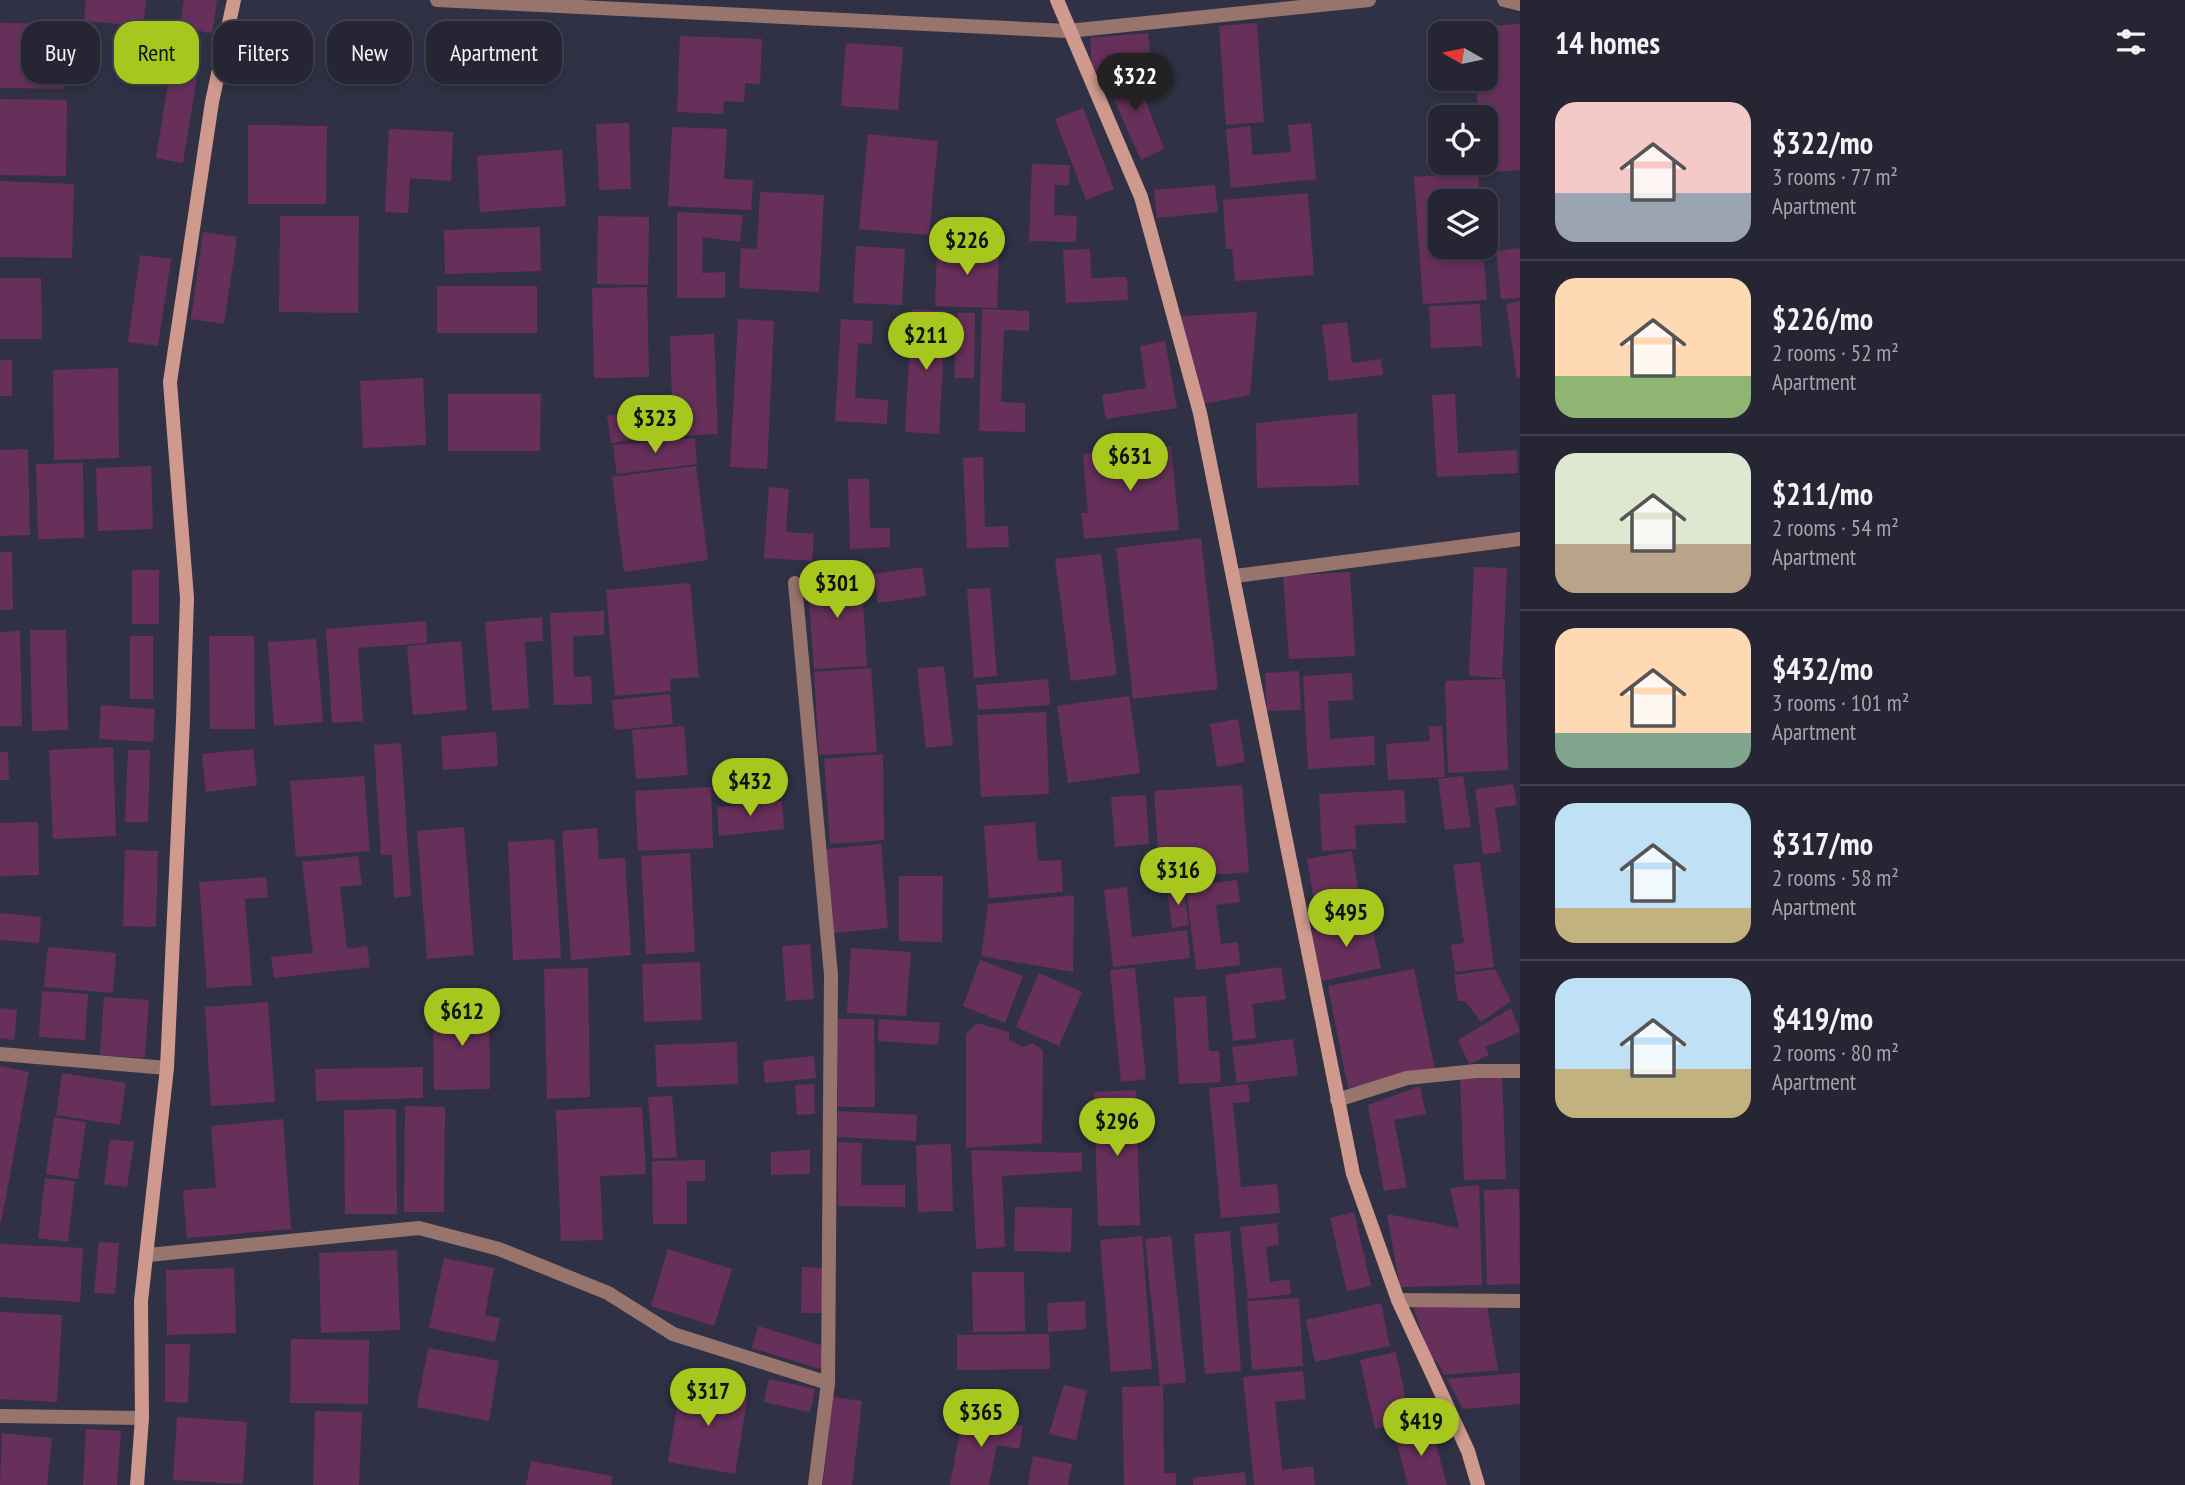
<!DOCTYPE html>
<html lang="en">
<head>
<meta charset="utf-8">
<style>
	:root { --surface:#252534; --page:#2d2d3c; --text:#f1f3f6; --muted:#a3a5ac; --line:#42424f; --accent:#a7c71e }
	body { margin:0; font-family:"PT Sans Narrow",sans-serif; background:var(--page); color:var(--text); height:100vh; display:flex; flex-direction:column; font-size:26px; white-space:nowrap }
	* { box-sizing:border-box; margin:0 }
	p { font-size:23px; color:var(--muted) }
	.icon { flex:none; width:38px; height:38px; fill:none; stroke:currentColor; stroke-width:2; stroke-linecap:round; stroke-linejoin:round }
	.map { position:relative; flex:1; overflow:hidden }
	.sheet { display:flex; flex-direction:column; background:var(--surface); width:665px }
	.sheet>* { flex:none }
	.top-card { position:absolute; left:21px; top:21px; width:665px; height:63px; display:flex; gap:14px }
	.needle { width:46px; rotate:279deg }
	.fabs { position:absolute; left:1428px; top:21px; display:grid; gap:14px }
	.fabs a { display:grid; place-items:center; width:70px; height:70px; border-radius:14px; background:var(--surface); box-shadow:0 4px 10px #0003,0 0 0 2px var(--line); font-size:35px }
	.price { position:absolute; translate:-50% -60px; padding:0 16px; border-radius:24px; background:var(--accent); color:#111; font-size:23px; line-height:46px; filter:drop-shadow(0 2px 4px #0008) }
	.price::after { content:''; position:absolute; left:50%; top:42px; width:21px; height:16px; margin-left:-10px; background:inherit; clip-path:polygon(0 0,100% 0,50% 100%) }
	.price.on { background:#222; color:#fff }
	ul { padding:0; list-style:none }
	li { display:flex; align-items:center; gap:21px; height:175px; padding:0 35px }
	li+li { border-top:2px solid var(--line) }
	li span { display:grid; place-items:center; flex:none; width:196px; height:140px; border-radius:21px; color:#555 }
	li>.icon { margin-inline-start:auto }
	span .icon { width:84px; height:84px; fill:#fffc; stroke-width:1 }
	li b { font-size:30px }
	h2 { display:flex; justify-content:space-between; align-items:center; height:84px; padding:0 35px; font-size:30px }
	.chip { padding:0 24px; border-radius:21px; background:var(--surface); box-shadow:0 4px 10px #0003,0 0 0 2px var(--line); font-size:24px; line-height:63px }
	.chip.on { background:var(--accent); color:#111 }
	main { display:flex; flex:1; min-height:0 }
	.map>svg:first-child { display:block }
</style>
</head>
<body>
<main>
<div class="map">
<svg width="1520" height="1485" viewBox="0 0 1520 1485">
	<rect width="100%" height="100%" fill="#313146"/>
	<!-- building -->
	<g fill="#67305b">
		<polygon points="86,0 146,0 143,26 84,21"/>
		<polygon points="184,0 217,0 212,33 180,28"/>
		<polygon points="0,23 64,24 63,89 0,88"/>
		<polygon points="1257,23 1264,122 1226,125 1219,26"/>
		<polygon points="1520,24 1520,170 1482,173 1481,163 1486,163 1486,117 1478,117 1476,79 1486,79 1486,33 1473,33 1473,27"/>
		<polygon points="1148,33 1151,66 1092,71 1090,38"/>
		<polygon points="680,36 762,39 760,84 745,83 744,102 724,101 723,114 677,112"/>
		<polygon points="175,41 202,45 183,163 156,158"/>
		<polygon points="846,43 903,47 898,110 841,106"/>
		<polygon points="1134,71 1164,149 1141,160 1103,75"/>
		<polygon points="0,99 67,100 66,176 0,175"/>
		<polygon points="1083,108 1114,189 1086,200 1055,119"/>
		<polygon points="629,123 631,189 599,190 596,124"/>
		<polygon points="1311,123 1316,179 1231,188 1226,129 1250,126 1253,155 1291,152 1288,125"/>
		<polygon points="248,125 327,126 326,204 248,204"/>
		<polygon points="672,127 727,129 724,179 753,180 751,210 668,206"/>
		<polygon points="389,129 453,132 451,181 410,178 408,213 385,212"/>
		<polygon points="868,134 938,141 929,235 859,229"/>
		<polygon points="562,150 566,206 480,212 477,156"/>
		<polygon points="1032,164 1070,165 1069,185 1055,185 1054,215 1077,216 1076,242 1029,241"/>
		<polygon points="1478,172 1480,201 1440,201 1440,247 1483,247 1487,300 1423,304 1414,177"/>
		<polygon points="0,181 74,184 72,258 0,257"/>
		<polygon points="1215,185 1218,212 1157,218 1154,190"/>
		<polygon points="760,192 824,195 819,292 739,288 741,248 757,249"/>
		<polygon points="1308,193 1314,275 1235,281 1232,249 1226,249 1223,200"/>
		<polygon points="677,212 743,215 740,242 703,237 702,273 725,272 725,298 677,298"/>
		<polygon points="280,216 359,216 358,313 279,312"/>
		<polygon points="598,216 649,217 648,285 597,284"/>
		<polygon points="540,227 541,271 445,274 444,230"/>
		<polygon points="203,232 237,237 224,324 191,319"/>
		<polygon points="856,246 905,249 902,305 853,303"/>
		<polygon points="937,246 999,248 997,308 935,306"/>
		<polygon points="1520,248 1520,298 1501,299 1496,251"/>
		<polygon points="1090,249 1091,278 1127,277 1128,300 1066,303 1063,250"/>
		<polygon points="140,255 171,259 158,346 128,342"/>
		<polygon points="0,278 41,278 42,339 0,339"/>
		<rect x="437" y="286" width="100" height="47"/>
		<polygon points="647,287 649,377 594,378 592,288"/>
		<polygon points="1520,301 1520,377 1517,377 1506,304"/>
		<polygon points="1480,304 1482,346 1431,348 1429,306"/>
		<polygon points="912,309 946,311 939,434 905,432"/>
		<polygon points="982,309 1029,311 1029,331 1004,330 1001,402 1025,403 1025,432 979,431"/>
		<polygon points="1257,312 1250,395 1203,404 1181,316"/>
		<polygon points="957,313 975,313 974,378 954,378"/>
		<polygon points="738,319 774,321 767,469 730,467"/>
		<polygon points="841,319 873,321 872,344 858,343 855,398 888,400 887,424 835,421"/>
		<polygon points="1347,322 1352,363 1381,359 1383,375 1329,381 1322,325"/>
		<polygon points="714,334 718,434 673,436 670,336"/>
		<polygon points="1165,341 1177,408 1106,419 1102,395 1146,388 1140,346"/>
		<rect x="0" y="360" width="12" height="36"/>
		<polygon points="118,368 119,458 54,460 53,370"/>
		<polygon points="423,378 426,445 363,448 360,381"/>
		<polygon points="448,394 541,394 540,451 448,451"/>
		<polygon points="1455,394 1458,453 1517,450 1518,473 1437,477 1432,395"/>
		<polygon points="654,409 658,436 611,443 607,416"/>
		<polygon points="1357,413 1359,485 1257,488 1256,423"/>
		<polygon points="695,438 697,464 617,474 613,445"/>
		<polygon points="1171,446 1179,530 1084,539 1081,513 1088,513 1083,454"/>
		<polygon points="28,449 30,535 0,536 0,450"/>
		<polygon points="983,457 985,527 1008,526 1009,547 967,548 963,458"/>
		<polygon points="83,463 84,538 38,539 36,464"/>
		<polygon points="151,466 153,529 98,531 96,468"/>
		<polygon points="696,466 708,560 624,572 612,477"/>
		<polygon points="848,479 869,479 870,528 890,528 890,547 850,549"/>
		<polygon points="769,487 789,489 786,532 814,534 812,561 764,558"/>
		<polygon points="1201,538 1218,689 1133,699 1116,548"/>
		<polygon points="0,552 12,552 13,610 0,610"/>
		<polygon points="1101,554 1117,675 1071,681 1055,559"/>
		<polygon points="922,567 926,596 878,603 874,574"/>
		<polygon points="1474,567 1507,568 1502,678 1469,676"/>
		<rect x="132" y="570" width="27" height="54"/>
		<polygon points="861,572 867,666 814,669 807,575"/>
		<polygon points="1350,572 1355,656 1289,659 1283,576"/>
		<polygon points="690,583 699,677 670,679 671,691 615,696 606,590"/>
		<polygon points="990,588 997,676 974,678 967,589"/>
		<polygon points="604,611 604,635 573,636 574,677 591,676 592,704 554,705 550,613"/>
		<polygon points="542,617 543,641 525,642 529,708 492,711 485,622"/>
		<polygon points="426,621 427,643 358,648 363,721 332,723 326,629"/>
		<polygon points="30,630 66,630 68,730 32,731"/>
		<polygon points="20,631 22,726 0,726 0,632"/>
		<rect x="130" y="636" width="23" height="63"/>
		<polygon points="209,636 254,636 255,729 210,729"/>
		<polygon points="316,639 323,722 274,726 268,642"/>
		<polygon points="461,641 467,710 413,715 407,646"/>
		<polygon points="944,666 953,745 926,748 917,669"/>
		<polygon points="871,668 877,752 819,755 814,672"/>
		<polygon points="1299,671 1301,710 1267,711 1265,673"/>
		<polygon points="1352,673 1353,700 1328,701 1330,739 1374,736 1375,765 1308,769 1303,676"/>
		<polygon points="1048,679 1050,705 978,710 976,685"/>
		<polygon points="1505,679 1508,770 1448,773 1445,681"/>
		<polygon points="670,694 673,724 615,730 612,700"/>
		<polygon points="1129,696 1140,773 1068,783 1057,706"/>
		<polygon points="101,705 155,709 153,742 99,739"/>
		<polygon points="1046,712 1049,794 981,797 977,715"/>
		<polygon points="1238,719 1245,762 1217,767 1210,724"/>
		<polygon points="684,726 688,775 636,779 632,730"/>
		<polygon points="1442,726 1445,777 1388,780 1386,744 1430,741 1429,727"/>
		<polygon points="496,732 498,766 443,770 441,736"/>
		<polygon points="401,743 411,896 394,898 392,855 381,855 374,745"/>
		<polygon points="113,747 116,836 53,839 49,750"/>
		<polygon points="253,749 257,785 206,792 202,754"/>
		<polygon points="128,750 150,750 148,822 125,822"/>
		<polygon points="0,752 8,752 9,780 0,780"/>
		<polygon points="883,754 884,840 830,844 824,759"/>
		<polygon points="364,776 370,851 296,857 290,781"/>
		<polygon points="1463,776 1471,827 1445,830 1438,779"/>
		<polygon points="1513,784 1517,805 1495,808 1501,852 1483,854 1475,789"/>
		<polygon points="1242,785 1249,872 1160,879 1154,791"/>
		<polygon points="711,787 713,848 638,851 635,791"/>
		<polygon points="1404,790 1406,823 1355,825 1356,849 1322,851 1319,794"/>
		<polygon points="1146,795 1149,844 1115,847 1111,797"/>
		<polygon points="782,801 784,829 719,836 717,807"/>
		<polygon points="38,822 39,875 0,876 0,823"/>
		<polygon points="1035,822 1038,861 1061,860 1063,892 989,898 984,826"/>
		<polygon points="464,827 474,955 427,959 417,831"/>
		<polygon points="597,828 599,859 625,858 631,955 571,960 562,831"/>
		<polygon points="554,839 561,958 513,960 508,842"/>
		<polygon points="881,844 888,928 834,933 826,849"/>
		<polygon points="125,850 158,851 156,927 123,926"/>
		<polygon points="1352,851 1362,916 1318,924 1307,859"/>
		<polygon points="690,853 695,952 646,954 641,856"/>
		<polygon points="358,856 362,885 340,887 347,949 367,946 370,967 274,978 271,957 313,953 302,862"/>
		<polygon points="1480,862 1494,967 1455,972 1451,945 1464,943 1453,865"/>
		<polygon points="899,876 943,876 942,942 899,941"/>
		<polygon points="266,877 268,897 245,899 252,985 207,988 199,882"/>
		<polygon points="1237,880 1240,902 1216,905 1221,944 1238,942 1240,965 1196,970 1186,887"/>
		<polygon points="1183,885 1189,925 1172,928 1167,888"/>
		<polygon points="1127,887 1132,937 1187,930 1190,958 1113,967 1104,890"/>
		<polygon points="1074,895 1073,972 981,956 988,904"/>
		<polygon points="0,913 41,917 39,943 0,940"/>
		<polygon points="1370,917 1381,968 1322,981 1310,931"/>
		<polygon points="810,944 814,999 786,1001 782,946"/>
		<polygon points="48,947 116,953 113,993 44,987"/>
		<polygon points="851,948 911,952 906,1016 847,1013"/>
		<polygon points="980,960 1023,976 1005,1023 963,1006"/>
		<polygon points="700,962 702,1020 644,1022 642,964"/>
		<polygon points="1281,967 1286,999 1252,1004 1256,1038 1233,1041 1225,975"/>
		<polygon points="588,968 590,1097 547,1099 544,969"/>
		<polygon points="1135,968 1146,1079 1121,1082 1110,970"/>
		<polygon points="1414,969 1435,1070 1348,1088 1328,986"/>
		<polygon points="1495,969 1511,1001 1481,1022 1465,1001 1458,1001 1454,975"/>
		<polygon points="1039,973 1082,992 1059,1046 1016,1027"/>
		<polygon points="42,991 88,994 85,1040 39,1037"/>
		<polygon points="1206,996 1209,1051 1219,1051 1221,1082 1179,1084 1174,998"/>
		<polygon points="104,997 149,1000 145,1058 100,1055"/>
		<polygon points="268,1002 275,1102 211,1106 205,1007"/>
		<polygon points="489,1005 490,1089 434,1090 433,1006"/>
		<polygon points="0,1008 17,1010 14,1040 0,1038"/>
		<polygon points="1511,1008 1520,1032 1485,1047 1489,1055 1469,1064 1458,1040"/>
		<polygon points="837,1019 874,1019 875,1107 838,1107"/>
		<polygon points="879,1019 940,1023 938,1045 878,1041"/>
		<polygon points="977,1023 1009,1032 1009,1040 1023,1047 1032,1043 1043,1050 1042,1143 966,1148 966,1034"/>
		<polygon points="1293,1039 1298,1075 1237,1083 1232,1047"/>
		<polygon points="737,1042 738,1084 657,1087 655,1045"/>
		<polygon points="814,1056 816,1078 765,1083 763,1061"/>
		<polygon points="0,1066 29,1072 1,1223 0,1222"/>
		<polygon points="423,1067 423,1098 316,1101 315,1069"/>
		<polygon points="62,1073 126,1083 120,1125 56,1115"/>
		<polygon points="1502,1075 1506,1179 1464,1180 1460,1077"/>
		<polygon points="814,1084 815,1114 797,1115 795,1085"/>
		<polygon points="1248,1084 1250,1102 1233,1103 1241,1187 1277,1184 1280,1213 1221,1218 1209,1088"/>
		<polygon points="1420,1086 1426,1114 1394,1120 1407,1187 1384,1191 1368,1105"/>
		<polygon points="1136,1090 1140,1225 1098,1226 1094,1092"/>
		<polygon points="672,1096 677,1157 653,1159 648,1097"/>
		<polygon points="405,1106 445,1107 444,1212 404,1212"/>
		<polygon points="642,1107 646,1174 600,1176 603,1240 561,1241 556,1110"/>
		<polygon points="396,1109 397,1214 345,1214 344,1110"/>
		<polygon points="838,1111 917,1115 916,1141 836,1137"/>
		<polygon points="54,1117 86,1122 78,1179 46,1174"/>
		<polygon points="283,1119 291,1229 187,1238 183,1190 216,1188 211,1126"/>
		<polygon points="110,1139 134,1142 127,1187 104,1184"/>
		<polygon points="838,1142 862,1143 861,1185 905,1185 905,1207 838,1206"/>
		<polygon points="951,1144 953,1211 918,1212 916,1145"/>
		<polygon points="810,1150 810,1174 771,1175 771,1152"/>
		<polygon points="971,1150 1082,1153 1082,1171 1002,1176 1005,1247 976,1249"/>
		<polygon points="705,1160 705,1181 687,1181 687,1224 653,1224 652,1161"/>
		<polygon points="45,1178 75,1181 68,1242 38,1238"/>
		<polygon points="1479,1185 1482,1285 1400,1287 1387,1214 1459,1228 1450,1188"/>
		<polygon points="1519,1189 1520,1284 1487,1285 1484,1190"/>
		<polygon points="1015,1207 1072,1208 1071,1252 1014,1251"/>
		<polygon points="1354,1212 1371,1286 1347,1291 1330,1218"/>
		<polygon points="1277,1223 1279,1245 1266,1247 1270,1282 1289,1279 1291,1294 1248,1299 1240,1227"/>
		<polygon points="1230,1231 1241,1371 1205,1374 1194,1234"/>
		<polygon points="1142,1236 1152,1369 1111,1372 1100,1240"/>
		<polygon points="1171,1236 1186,1382 1160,1385 1145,1239"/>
		<polygon points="99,1242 119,1243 115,1294 94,1293"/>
		<polygon points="0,1244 83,1248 80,1302 0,1297"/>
		<polygon points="668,1249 732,1269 714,1326 651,1306"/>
		<polygon points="397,1250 400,1330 321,1333 319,1253"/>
		<polygon points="444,1258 494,1268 485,1315 500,1318 495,1342 429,1328"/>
		<polygon points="802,1267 825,1268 824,1313 801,1313"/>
		<polygon points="234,1268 236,1333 167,1335 166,1270"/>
		<polygon points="972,1272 1024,1272 1025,1331 973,1332"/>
		<polygon points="1299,1298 1303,1366 1252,1370 1247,1301"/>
		<polygon points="1085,1301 1086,1329 1048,1332 1047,1303"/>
		<polygon points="1381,1303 1390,1346 1315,1362 1306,1320"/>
		<polygon points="1412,1303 1487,1306 1498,1370 1444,1375 1437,1361 1431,1360"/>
		<polygon points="0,1312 62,1315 57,1402 0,1399"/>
		<polygon points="758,1326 827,1347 820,1369 752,1348"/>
		<polygon points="1049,1334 1050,1369 957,1370 957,1335"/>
		<polygon points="291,1339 369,1340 368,1404 290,1403"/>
		<polygon points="165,1344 190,1344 188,1403 165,1402"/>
		<polygon points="428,1348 499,1361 489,1421 417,1407"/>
		<polygon points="1396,1352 1410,1422 1375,1429 1360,1360"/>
		<polygon points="1303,1371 1306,1399 1275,1402 1282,1470 1313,1466 1315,1485 1254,1485 1243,1377"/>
		<polygon points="1520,1373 1520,1404 1463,1409 1447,1379"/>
		<polygon points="769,1379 815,1389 810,1412 764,1402"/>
		<polygon points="681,1383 748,1394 735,1474 668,1462"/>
		<polygon points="1064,1385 1087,1390 1076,1440 1049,1434"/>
		<polygon points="1163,1386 1164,1473 1176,1473 1176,1485 1124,1485 1122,1387"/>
		<polygon points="833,1397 862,1401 852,1485 823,1485"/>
		<polygon points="315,1411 362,1412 359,1485 313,1485"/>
		<polygon points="963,1415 1023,1426 1019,1449 997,1445 989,1485 950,1485"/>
		<polygon points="177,1417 247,1422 243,1484 173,1480"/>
		<polygon points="1431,1427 1447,1485 1408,1485 1395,1437"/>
		<polygon points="86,1429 121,1431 117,1485 83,1485"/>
		<polygon points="2,1433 52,1438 47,1485 0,1485"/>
		<polygon points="1033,1456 1072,1464 1068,1485 1028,1485"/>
		<polygon points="531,1461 612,1476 611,1485 526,1485"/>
		<polygon points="1245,1472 1246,1485 1193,1485 1193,1478"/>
	</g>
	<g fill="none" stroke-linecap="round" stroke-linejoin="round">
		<!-- street -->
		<g stroke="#97756d" stroke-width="14">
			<polyline points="437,0 1068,31 1369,0"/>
			<polyline points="1504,0 1520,4"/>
			<polyline points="1235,576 1520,539"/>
			<polyline points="795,583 831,975 828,1383 815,1485"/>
			<polyline points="0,1054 167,1068"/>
			<polyline points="1337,1100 1407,1078 1476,1071 1520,1071"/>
			<polyline points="148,1255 419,1228 499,1249 608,1293 673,1334 828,1383"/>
			<polyline points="1398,1300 1520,1301"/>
			<polyline points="0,1416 142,1418"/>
		</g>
		<!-- secondary -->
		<g stroke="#cf998d" stroke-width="14">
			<polyline points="1057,0 1141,197 1200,413 1353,1174 1398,1300 1468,1451 1478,1485"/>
			<polyline points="137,1485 142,1418 141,1301 167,1068 183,721 187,598 170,382 212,102 234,0"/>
		</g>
	</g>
</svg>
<div class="fabs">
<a><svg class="needle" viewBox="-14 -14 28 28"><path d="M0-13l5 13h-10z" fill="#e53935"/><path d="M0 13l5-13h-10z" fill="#a3a5ac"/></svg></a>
<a><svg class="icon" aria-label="locate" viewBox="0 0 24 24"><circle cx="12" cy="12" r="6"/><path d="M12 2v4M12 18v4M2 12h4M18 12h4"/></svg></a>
<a><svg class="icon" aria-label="layers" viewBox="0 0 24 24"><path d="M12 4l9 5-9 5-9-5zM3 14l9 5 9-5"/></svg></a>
</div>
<b class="price on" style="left:1135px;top:113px">$322</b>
<b class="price" style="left:967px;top:277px">$226</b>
<b class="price" style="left:926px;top:372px">$211</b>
<b class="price" style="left:655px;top:455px">$323</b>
<b class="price" style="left:1130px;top:493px">$631</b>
<b class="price" style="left:837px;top:620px">$301</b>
<b class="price" style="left:750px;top:818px">$432</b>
<b class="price" style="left:1178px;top:907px">$316</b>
<b class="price" style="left:1346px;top:949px">$495</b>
<b class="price" style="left:462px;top:1048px">$612</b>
<b class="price" style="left:1117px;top:1158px">$296</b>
<b class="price" style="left:708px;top:1428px">$317</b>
<b class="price" style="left:981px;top:1449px">$365</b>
<b class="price" style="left:1421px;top:1458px">$419</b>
<div class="top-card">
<a class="chip">Buy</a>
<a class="chip on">Rent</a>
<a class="chip">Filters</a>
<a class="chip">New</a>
<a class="chip">Apartment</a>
</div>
</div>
<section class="sheet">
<h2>14 homes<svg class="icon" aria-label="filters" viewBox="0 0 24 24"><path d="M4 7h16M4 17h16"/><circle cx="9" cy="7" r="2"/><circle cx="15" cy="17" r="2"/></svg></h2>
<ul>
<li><span style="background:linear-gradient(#f6c9c9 65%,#9aa5b1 0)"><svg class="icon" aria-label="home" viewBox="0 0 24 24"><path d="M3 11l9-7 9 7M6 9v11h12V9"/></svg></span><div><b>$322/mo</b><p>3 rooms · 77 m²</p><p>Apartment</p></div></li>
<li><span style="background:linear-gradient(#ffd9b3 70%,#8fb573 0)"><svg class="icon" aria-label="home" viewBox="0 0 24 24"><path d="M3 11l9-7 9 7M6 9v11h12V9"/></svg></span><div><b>$226/mo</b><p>2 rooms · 52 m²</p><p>Apartment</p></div></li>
<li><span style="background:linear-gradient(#dfe7d0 65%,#b9a48a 0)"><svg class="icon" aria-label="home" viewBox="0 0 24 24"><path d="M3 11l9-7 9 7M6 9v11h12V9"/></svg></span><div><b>$211/mo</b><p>2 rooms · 54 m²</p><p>Apartment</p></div></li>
<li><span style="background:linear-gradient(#ffd9b3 75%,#7fa58c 0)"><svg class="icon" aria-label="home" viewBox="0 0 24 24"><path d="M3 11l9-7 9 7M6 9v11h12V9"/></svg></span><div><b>$432/mo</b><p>3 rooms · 101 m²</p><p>Apartment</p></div></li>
<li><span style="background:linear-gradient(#bfe0f5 75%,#c2b280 0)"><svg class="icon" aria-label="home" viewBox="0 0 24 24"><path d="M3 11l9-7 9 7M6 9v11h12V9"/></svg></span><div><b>$317/mo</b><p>2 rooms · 58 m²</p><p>Apartment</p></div></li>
<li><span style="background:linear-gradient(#bfe0f5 65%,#c2b280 0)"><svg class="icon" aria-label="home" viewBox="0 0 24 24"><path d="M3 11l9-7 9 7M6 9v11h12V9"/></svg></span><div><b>$419/mo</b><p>2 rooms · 80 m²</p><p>Apartment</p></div></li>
</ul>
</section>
</main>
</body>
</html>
